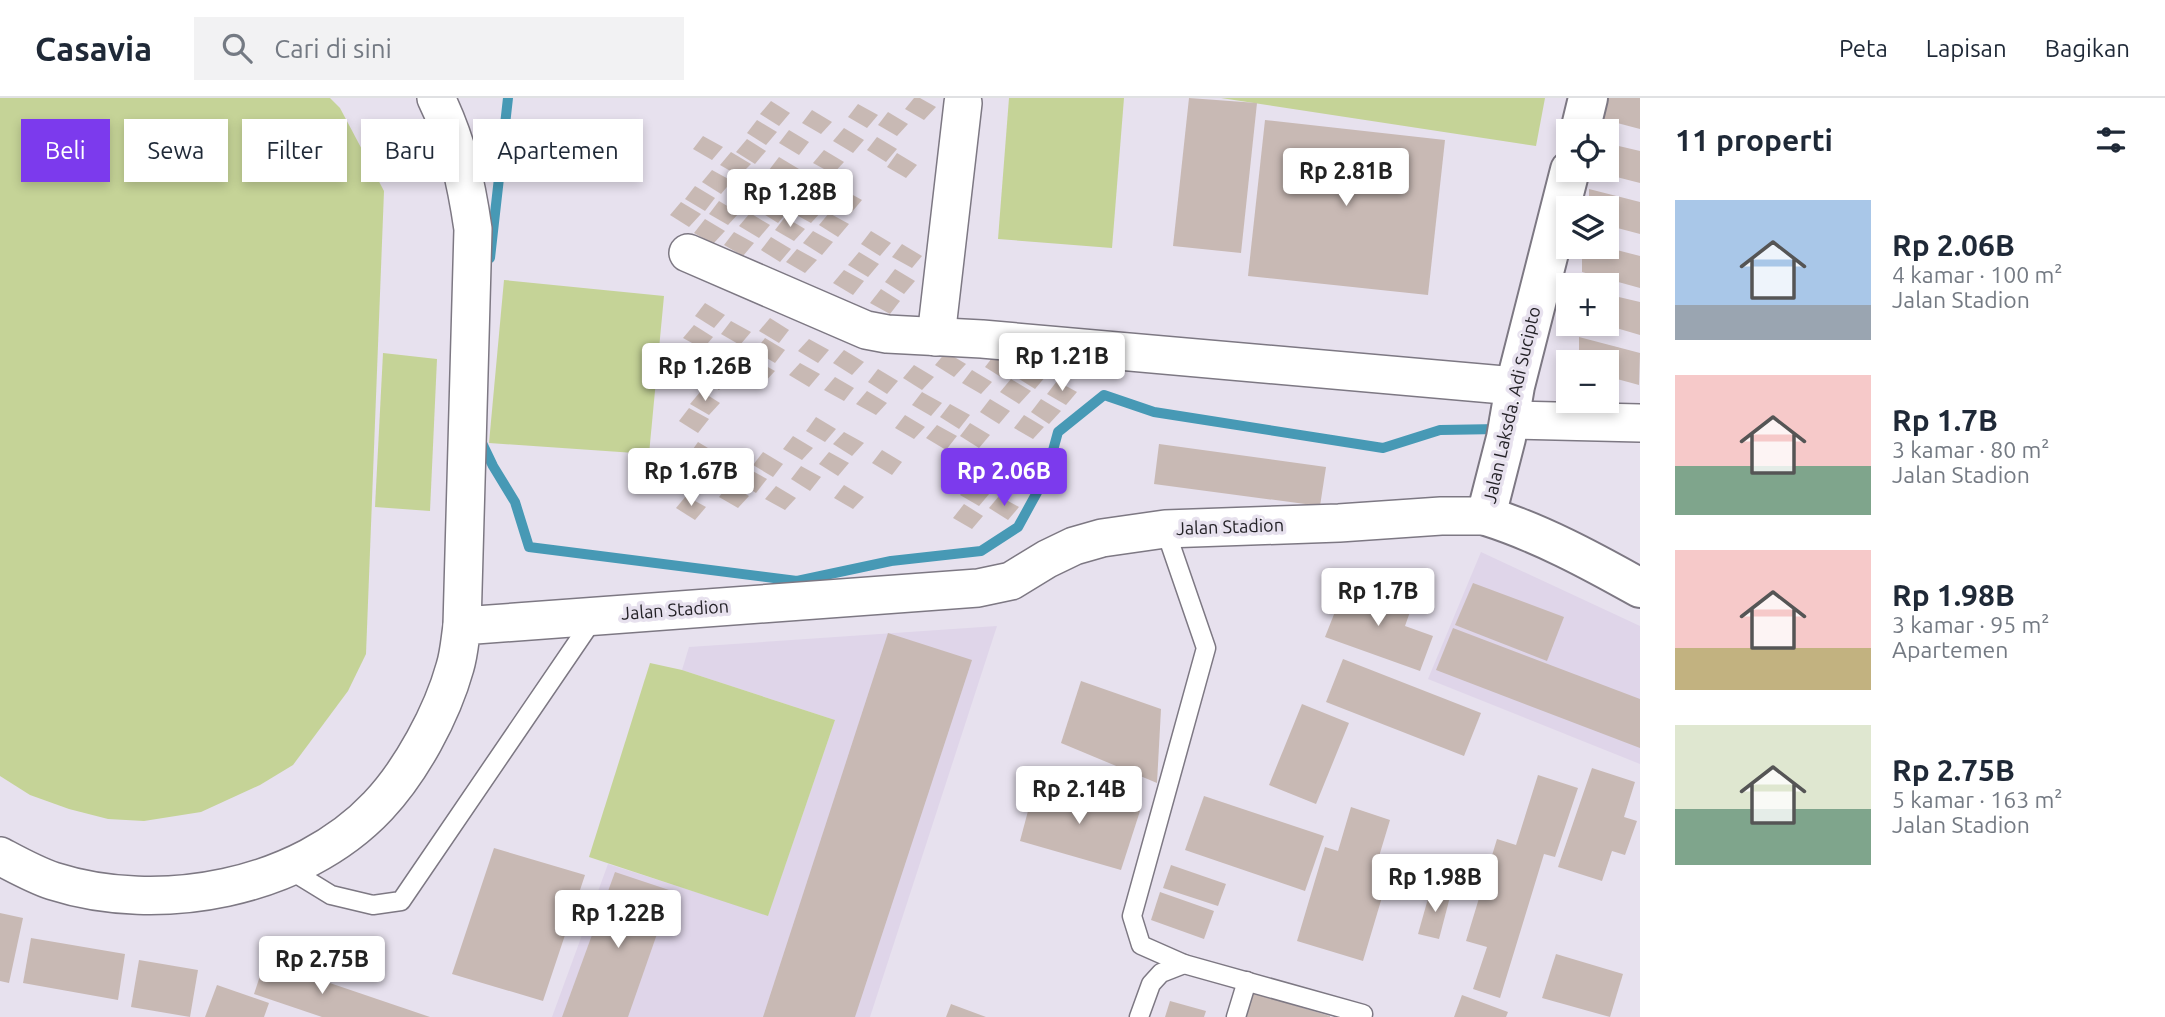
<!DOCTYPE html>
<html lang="id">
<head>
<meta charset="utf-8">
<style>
	:root { --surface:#fff; --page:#f2f2f3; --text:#1f2937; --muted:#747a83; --line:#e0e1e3; --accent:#7c3aed }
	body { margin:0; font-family:Ubuntu,sans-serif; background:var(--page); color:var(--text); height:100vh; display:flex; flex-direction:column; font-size:26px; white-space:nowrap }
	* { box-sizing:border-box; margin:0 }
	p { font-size:23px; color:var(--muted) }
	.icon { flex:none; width:38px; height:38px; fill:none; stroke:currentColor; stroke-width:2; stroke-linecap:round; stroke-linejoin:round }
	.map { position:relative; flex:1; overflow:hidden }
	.side { display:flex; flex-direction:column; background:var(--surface); width:525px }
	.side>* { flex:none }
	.hud { position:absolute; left:21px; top:21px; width:665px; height:63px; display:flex; gap:14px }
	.tools { position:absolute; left:1556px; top:21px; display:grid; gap:14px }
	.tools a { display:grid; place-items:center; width:63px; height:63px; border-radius:0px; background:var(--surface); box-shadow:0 4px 10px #0003; font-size:35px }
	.price { position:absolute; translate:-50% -60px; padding:0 16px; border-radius:7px; background:#fff; color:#222; font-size:23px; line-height:46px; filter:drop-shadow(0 2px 4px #0008) }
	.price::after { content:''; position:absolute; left:50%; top:42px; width:21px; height:16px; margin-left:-10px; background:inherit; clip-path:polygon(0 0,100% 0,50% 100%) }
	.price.active { background:var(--accent); color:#fff }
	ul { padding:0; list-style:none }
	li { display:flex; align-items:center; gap:21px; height:175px; padding:0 35px }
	li span { display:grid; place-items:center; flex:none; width:196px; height:140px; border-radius:0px; color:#555 }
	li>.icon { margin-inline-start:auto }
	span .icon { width:84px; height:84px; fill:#fffc; stroke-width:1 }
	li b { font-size:30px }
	h2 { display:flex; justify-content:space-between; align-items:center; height:84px; padding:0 35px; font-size:30px }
	.tag { padding:0 24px; border-radius:0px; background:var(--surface); box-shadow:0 4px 10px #0003; font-size:24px; line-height:63px }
	.tag.active { background:var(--accent); color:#fff }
	header { display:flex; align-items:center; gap:42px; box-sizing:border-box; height:98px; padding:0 35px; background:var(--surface); border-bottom:2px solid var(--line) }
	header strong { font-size:33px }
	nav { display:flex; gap:38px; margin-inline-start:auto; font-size:24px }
	.search { width:490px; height:63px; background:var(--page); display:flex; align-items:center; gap:18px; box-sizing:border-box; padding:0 24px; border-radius:0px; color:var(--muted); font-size:26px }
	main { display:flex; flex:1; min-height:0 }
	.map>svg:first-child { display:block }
</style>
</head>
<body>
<header>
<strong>Casavia</strong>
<div class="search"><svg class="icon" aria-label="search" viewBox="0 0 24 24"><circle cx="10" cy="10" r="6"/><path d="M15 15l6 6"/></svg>Cari di sini</div>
<nav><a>Peta</a><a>Lapisan</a><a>Bagikan</a></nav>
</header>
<main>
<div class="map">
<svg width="1640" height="919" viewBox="0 0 1640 919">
	<rect width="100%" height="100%" fill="#e7e1ee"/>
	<!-- built -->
	<g fill="#dfd5e9">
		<polygon points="1481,454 1640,528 1640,666 1428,581"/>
		<polygon points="997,528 870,919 552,919 608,766 768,817 835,622 682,572 689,549"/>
	</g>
	<!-- green -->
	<g fill="#c5d397">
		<polygon points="0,0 330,0 340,10 384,93 366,556 348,593 293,667 260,687 201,714 144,723 108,721 69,711 30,697 0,678"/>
		<polygon points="1009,0 1124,0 1112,150 998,141"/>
		<polygon points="1221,0 1545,0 1536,48"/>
		<polygon points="504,182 664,198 649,356 489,345"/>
		<polygon points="383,255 437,261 430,413 375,409"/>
		<polygon points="650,565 682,572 835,622 768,818 589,759"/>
	</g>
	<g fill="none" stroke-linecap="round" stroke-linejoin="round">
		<!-- stream -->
		<g stroke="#4799b5" stroke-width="10">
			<polyline points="490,160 508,0"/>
			<polyline points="481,343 493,368 515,404 529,449 797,483 891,463 981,453 1018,429 1046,378 1058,334 1104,297 1154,314 1383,350 1440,332 1499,331"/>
		</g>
	</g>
	<!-- building -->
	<g fill="#c8b9b4">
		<polygon points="914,0 920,0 936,9 924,22 905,11"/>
		<polygon points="1189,0 1257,5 1241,155 1173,148"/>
		<polygon points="1602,0 1640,0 1640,31 1602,21"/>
		<polygon points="771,3 790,15 779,28 760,16"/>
		<polygon points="858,6 878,17 867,30 848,19"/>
		<polygon points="812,12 832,24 821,36 802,25"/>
		<polygon points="888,14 908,26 897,38 878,27"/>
		<polygon points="757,22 777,34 766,47 747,35"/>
		<polygon points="1265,22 1445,42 1428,197 1248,178"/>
		<polygon points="844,30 864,42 853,55 833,43"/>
		<polygon points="789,32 809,44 799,57 779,45"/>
		<polygon points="703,38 723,49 712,62 693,51"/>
		<polygon points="877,39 897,51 886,64 867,52"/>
		<polygon points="747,41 766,53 755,66 736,54"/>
		<polygon points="1606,45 1640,53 1640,85 1593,73 1606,72"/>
		<polygon points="824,52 844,64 833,76 813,65"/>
		<polygon points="731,54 751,66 739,78 720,67"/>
		<polygon points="897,55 917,67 906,80 887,69"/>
		<polygon points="779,59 799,71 788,84 769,72"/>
		<polygon points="712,72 732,83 721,96 702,84"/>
		<polygon points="753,72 773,83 762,96 743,84"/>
		<polygon points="808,73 828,84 817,98 798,86"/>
		<polygon points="780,84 800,96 789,109 770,97"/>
		<polygon points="695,88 715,100 705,113 685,101"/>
		<polygon points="739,89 759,100 749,113 729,102"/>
		<polygon points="842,91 862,102 851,115 832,104"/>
		<polygon points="1589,91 1640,104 1640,136 1606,127 1606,110 1589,110"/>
		<polygon points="769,100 789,112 778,125 759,113"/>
		<polygon points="802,101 822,113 811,125 791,114"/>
		<polygon points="719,103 739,115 728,127 709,116"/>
		<polygon points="681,104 701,116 689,129 670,117"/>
		<polygon points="750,115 770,127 759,140 739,128"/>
		<polygon points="829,115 849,126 838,139 819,127"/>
		<polygon points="785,119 805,131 794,143 775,132"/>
		<polygon points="705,121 725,133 713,146 694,135"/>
		<polygon points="813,133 833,144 822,157 803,145"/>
		<polygon points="871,133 891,145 880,158 861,146"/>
		<polygon points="734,134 754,145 743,158 724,147"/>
		<polygon points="771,139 791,151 780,164 761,152"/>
		<polygon points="902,146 922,158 912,170 892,159"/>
		<polygon points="1582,149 1605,149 1640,158 1640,190 1582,174"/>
		<polygon points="797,151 817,162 805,175 786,164"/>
		<polygon points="859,154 879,166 868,179 848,167"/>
		<polygon points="895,171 915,183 904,196 885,184"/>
		<polygon points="844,172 864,183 853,197 833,185"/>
		<polygon points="881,191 900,203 890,216 870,205"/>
		<polygon points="1606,196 1640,204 1640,237 1606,227"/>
		<polygon points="705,205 725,217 714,230 695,218"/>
		<polygon points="770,220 789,232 779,245 759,233"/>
		<polygon points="731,223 751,234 740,247 721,236"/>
		<polygon points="694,227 713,239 703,251 683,240"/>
		<polygon points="1579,239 1640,255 1639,287 1606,278 1606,264 1579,264"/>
		<polygon points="765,240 785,252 775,265 755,253"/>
		<polygon points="809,241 829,252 818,265 798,253"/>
		<polygon points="730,246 750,257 739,271 719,259"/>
		<polygon points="844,252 864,264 852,277 833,265"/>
		<polygon points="946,254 966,266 954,279 935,267"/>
		<polygon points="995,256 1015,268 1004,281 985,269"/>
		<polygon points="755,262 775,273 763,286 744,275"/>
		<polygon points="800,265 820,276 809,289 789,277"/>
		<polygon points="711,267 731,279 719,292 701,280"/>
		<polygon points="914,267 934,279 922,292 903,280"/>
		<polygon points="1026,267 1046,278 1035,291 1016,279"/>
		<polygon points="878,271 898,283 887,296 868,284"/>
		<polygon points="972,272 992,284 981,296 962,285"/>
		<polygon points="835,279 854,290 844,303 824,292"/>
		<polygon points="1011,281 1031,293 1019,306 1000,294"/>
		<polygon points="1057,283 1077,294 1066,307 1047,296"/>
		<polygon points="701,293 720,305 709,317 690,306"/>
		<polygon points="867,293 887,305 876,317 856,306"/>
		<polygon points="922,294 942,305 931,318 912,307"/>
		<polygon points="990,301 1010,313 999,326 980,314"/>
		<polygon points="1041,301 1061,313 1049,326 1031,314"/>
		<polygon points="950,306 970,317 959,331 940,319"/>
		<polygon points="689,310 709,321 698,335 679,323"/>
		<polygon points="905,317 925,329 914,341 895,330"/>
		<polygon points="1024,317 1044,329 1033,341 1014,330"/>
		<polygon points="816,319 836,331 825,344 806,333"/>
		<polygon points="970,325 990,337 979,350 960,338"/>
		<polygon points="937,327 957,338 946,352 926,340"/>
		<polygon points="844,334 864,345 852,358 833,346"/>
		<polygon points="793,338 813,350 802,362 783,351"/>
		<polygon points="698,344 718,356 707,369 688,358"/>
		<polygon points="1159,346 1326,369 1320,408 1154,386"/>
		<polygon points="882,352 902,364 892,377 872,365"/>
		<polygon points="727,353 747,364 735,377 716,366"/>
		<polygon points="763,354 783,366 773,379 753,367"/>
		<polygon points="829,354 849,365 838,378 819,366"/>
		<polygon points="954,354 974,365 964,378 944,366"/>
		<polygon points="801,368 821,379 810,393 791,381"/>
		<polygon points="694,370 714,381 703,395 684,383"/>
		<polygon points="747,370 767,381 756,395 737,383"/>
		<polygon points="970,383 990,395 979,408 960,397"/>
		<polygon points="729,386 749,398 738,410 719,399"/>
		<polygon points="844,387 864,399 853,411 834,400"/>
		<polygon points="776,388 796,400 785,412 765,401"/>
		<polygon points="686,398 706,409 695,422 676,410"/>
		<polygon points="999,398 1019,409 1008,422 989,410"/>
		<polygon points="964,406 983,418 972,431 953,420"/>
		<polygon points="1473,485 1564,519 1547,563 1455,527"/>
		<polygon points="1346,486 1411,511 1405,528 1433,538 1420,573 1325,539"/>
		<polygon points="1453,530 1640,601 1640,650 1436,572"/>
		<polygon points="888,535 972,562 855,919 763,919"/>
		<polygon points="1343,561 1481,615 1464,658 1326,604"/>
		<polygon points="1081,583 1161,611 1157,685 1061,645"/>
		<polygon points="1302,606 1349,625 1316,706 1269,687"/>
		<polygon points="1592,670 1635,684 1624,719 1637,723 1625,757 1612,753 1602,783 1558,769"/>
		<polygon points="1538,677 1578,690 1555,759 1544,756 1500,900 1473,891 1487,849 1466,843 1497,741 1516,747"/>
		<polygon points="1036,683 1140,713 1121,772 1020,743"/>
		<polygon points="1204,698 1324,738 1305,793 1185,752"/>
		<polygon points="1351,709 1390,722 1377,765 1391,769 1363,863 1297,843 1325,749 1338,753"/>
		<polygon points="494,750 585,777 543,903 452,876"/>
		<polygon points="1171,767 1226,786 1218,808 1163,790"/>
		<polygon points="615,774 672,793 628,919 562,919"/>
		<polygon points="1431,790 1451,795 1439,841 1418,836"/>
		<polygon points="1160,794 1214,813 1204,841 1151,822"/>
		<polygon points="0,815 23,820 9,885 0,883"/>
		<polygon points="31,840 125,856 118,902 23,885"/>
		<polygon points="1556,856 1623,876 1610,919 1542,900"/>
		<polygon points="139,862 198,872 190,919 131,909"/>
		<polygon points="265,863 430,919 322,919 254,896"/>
		<polygon points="217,887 269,905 264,919 205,919"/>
		<polygon points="1250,894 1330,918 1330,919 1242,919"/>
		<polygon points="1462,897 1508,914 1506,919 1454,919"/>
		<polygon points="1170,903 1206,913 1204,919 1165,919"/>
		<polygon points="951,906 986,919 946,919"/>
	</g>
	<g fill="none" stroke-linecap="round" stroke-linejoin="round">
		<!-- lane casing -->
		<g stroke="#7d7883" stroke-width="21">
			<g id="lane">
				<polyline points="1165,431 1206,550 1132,818 1141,847 1184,866 1363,916"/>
				<polyline points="287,770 331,797 373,807 401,803 596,517"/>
				<polyline points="1139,919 1151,886 1161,875 1184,866"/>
				<polyline points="1236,919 1247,883"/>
			</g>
		</g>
		<!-- street casing -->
		<g stroke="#7d7883" stroke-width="40">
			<g id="street">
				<path d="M436,0C457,43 466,83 473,131L462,528"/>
				<polyline points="688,155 866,232 887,236 982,241 1515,288"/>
				<polyline points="936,239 963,5"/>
				<polyline points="1509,322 1640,325"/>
				<path d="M0,758C17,767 35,777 53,783C159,817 300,791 378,708C411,673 442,616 455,569C459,556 460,541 462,528L978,490L1011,483L1047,461L1074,448L1102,440L1165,431L1339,425L1441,418H1486"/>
			</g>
		</g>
		<!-- secondary casing -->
		<g stroke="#7d7883" stroke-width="42">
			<g id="secondary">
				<polyline points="1580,33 1588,0"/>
				<path d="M1570,72L1515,288L1506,340L1486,418C1540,435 1590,462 1640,490"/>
			</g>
		</g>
		<!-- lane -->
		<use href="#lane" stroke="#fff" stroke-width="18"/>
		<!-- street -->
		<use href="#street" stroke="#fff" stroke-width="37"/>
		<!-- secondary -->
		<use href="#secondary" stroke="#fff" stroke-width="38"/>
	</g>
	<g text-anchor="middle" stroke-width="7" stroke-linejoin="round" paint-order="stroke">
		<!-- street labels -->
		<g font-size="18" fill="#242227" stroke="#e7e1ee">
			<text transform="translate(1512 307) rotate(-77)" y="6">Jalan Laksda. Adi Sucipto</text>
			<text transform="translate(1230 429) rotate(-2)" y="6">Jalan Stadion</text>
			<text transform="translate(675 512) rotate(-4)" y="6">Jalan Stadion</text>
		</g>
	</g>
</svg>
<div class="tools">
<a><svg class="icon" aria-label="locate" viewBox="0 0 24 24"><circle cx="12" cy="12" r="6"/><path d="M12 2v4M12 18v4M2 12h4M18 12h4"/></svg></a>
<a><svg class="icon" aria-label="layers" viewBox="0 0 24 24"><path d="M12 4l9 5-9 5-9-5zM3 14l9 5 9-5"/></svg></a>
<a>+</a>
<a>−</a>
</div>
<b class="price" style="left:1346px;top:110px">Rp 2.81B</b>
<b class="price" style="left:790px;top:131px">Rp 1.28B</b>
<b class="price" style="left:1062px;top:295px">Rp 1.21B</b>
<b class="price" style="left:705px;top:305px">Rp 1.26B</b>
<b class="price" style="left:691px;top:410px">Rp 1.67B</b>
<b class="price active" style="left:1004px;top:410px">Rp 2.06B</b>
<b class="price" style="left:1378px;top:530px">Rp 1.7B</b>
<b class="price" style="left:1079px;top:728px">Rp 2.14B</b>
<b class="price" style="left:1435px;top:816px">Rp 1.98B</b>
<b class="price" style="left:618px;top:852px">Rp 1.22B</b>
<b class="price" style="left:322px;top:898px">Rp 2.75B</b>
<div class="hud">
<a class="tag active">Beli</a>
<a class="tag">Sewa</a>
<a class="tag">Filter</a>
<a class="tag">Baru</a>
<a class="tag">Apartemen</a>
</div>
</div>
<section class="side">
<h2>11 properti<svg class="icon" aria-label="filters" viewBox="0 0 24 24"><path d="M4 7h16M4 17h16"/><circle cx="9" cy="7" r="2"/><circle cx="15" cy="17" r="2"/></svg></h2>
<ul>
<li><span style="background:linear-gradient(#a9c7e8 75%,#9aa5b1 0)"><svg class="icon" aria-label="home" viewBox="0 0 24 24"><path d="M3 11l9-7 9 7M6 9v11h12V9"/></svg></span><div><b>Rp 2.06B</b><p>4 kamar · 100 m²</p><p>Jalan Stadion</p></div></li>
<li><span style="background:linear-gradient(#f6c9c9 65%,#7fa58c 0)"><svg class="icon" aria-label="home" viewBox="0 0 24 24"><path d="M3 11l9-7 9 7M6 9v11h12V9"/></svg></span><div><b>Rp 1.7B</b><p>3 kamar · 80 m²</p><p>Jalan Stadion</p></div></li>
<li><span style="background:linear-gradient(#f6c9c9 70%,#c2b280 0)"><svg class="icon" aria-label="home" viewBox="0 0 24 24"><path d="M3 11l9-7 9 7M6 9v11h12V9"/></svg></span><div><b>Rp 1.98B</b><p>3 kamar · 95 m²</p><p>Apartemen</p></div></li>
<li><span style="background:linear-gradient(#dfe7d0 60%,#7fa58c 0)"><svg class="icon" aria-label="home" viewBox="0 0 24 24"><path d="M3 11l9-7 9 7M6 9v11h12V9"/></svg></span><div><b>Rp 2.75B</b><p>5 kamar · 163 m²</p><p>Jalan Stadion</p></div></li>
</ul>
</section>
</main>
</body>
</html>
